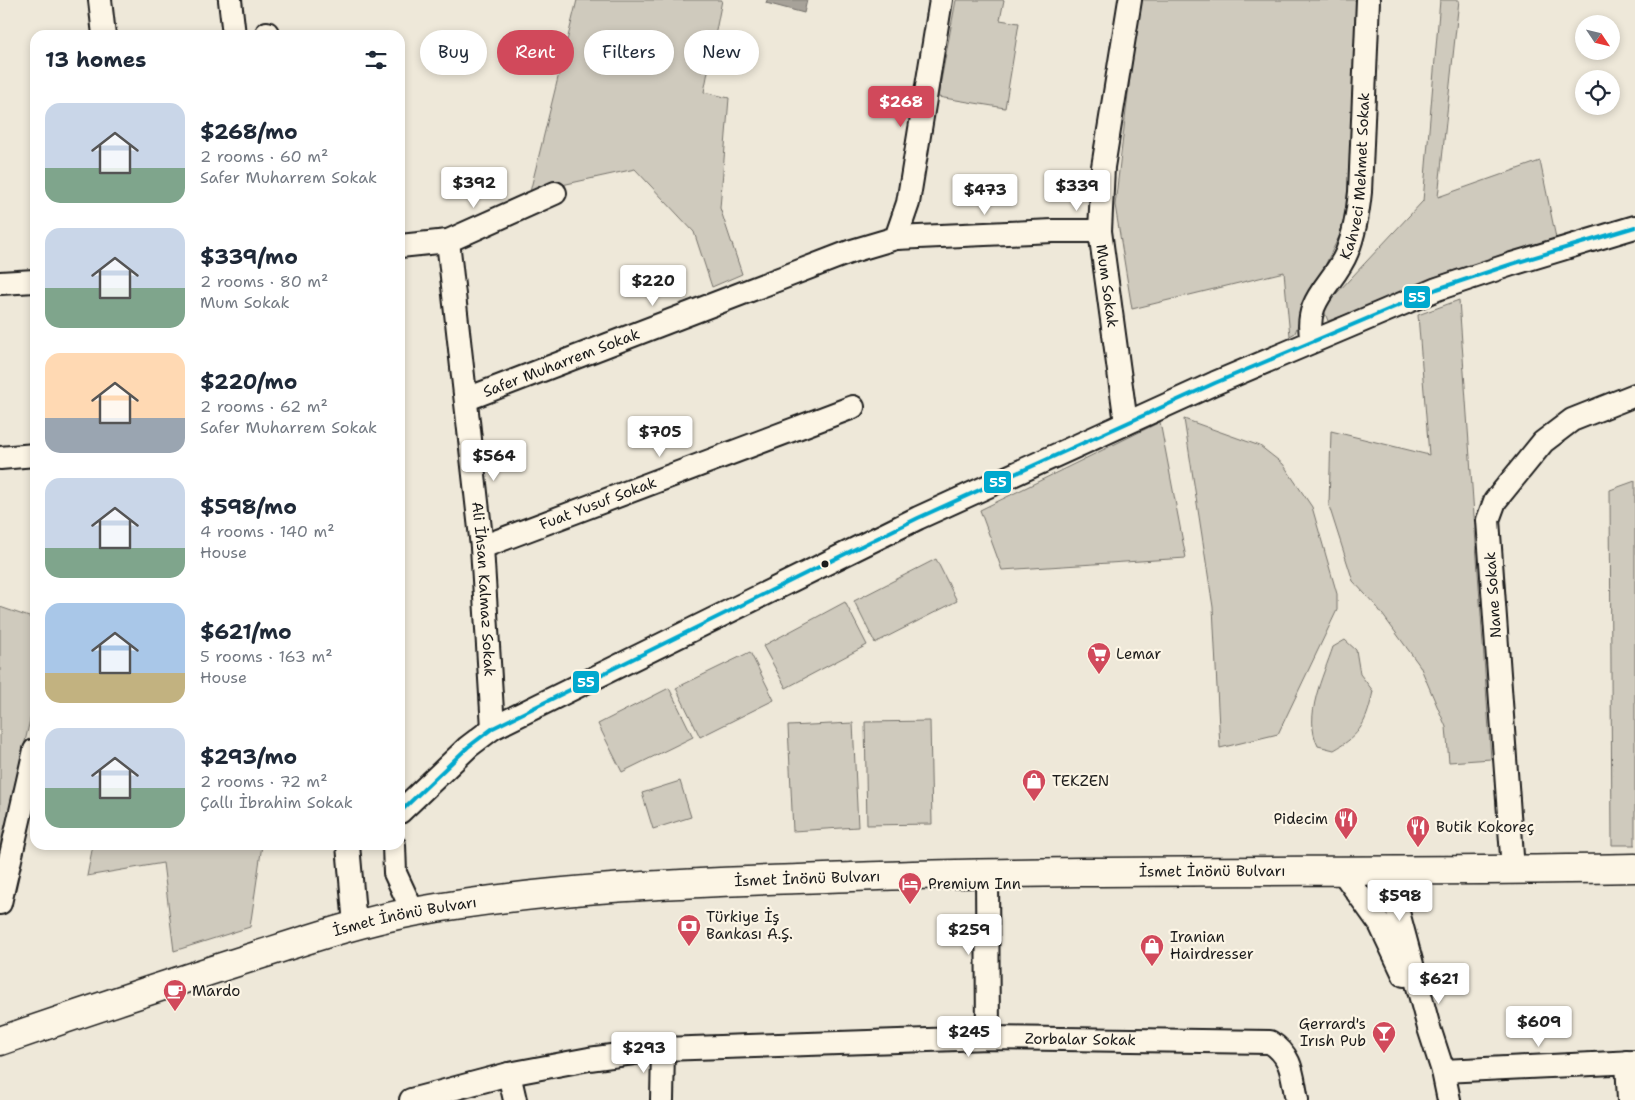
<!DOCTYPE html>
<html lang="en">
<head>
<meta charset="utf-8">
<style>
	:root { --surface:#fff; --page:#f6f6f7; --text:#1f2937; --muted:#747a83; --accent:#d1495b }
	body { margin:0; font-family:"Shantell Sans",sans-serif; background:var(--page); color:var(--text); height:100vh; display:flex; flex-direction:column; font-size:19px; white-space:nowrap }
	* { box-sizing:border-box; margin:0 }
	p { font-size:16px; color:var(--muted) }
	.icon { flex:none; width:28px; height:28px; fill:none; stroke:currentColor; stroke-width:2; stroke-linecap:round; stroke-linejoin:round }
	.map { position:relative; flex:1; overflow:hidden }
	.sheet { position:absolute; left:30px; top:30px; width:375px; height:820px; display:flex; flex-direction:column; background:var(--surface); border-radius:15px; box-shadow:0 2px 8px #0003 }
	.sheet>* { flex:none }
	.guide { position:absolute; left:420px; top:30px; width:475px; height:45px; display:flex; gap:10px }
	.needle { width:32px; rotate:125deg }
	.tools { position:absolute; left:1575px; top:15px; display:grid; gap:10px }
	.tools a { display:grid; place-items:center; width:45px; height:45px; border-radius:50%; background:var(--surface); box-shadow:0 2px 8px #0003; font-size:25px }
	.price { position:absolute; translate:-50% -42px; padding:0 11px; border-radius:5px; background:#fff; color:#222; font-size:16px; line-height:32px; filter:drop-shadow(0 1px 2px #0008) }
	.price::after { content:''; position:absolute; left:50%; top:30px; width:15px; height:11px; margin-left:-8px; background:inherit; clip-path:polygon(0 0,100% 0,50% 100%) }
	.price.current { background:var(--accent); color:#fff }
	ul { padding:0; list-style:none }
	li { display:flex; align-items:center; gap:15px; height:125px; padding:0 15px }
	li span { display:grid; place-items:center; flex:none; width:140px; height:100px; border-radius:15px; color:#555 }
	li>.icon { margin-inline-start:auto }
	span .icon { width:60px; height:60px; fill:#fffc; stroke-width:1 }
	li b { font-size:21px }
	h2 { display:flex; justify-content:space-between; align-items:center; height:60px; padding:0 15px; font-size:21px }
	.tag { padding:0 18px; border-radius:22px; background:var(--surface); box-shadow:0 2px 8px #0003; font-size:18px; line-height:45px }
	.tag.current { background:var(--accent); color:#fff }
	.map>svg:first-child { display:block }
</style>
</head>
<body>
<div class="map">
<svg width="1635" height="1100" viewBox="0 0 1635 1100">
	<rect width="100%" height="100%" fill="#eee8d9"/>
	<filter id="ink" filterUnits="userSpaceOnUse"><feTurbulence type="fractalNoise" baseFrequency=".02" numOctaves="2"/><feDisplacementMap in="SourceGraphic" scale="10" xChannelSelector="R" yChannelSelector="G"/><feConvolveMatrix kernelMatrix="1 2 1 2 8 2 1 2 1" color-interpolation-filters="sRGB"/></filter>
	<g filter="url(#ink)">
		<!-- green -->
		<g fill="#cfcabd" stroke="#76736c">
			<polygon points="577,0 722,0 704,92 729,98 720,208 742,274 712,287 694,232 635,169 530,192"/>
			<polygon points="956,0 1004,0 1000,20 1019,23 1005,108 938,97"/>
			<polygon points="1139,0 1356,0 1348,218 1303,311 1295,333 1290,336 1284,272 1132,309 1115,205"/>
			<polygon points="1440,0 1459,0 1438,197 1540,161 1556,238 1328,321 1323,308 1423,201"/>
			<polygon points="1459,300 1491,759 1449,762 1446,727 1420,666 1377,607 1353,581 1329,506 1331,431 1429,455 1418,315"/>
			<polygon points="1184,419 1260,446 1283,464 1312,507 1337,594 1337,610 1278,734 1220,748 1213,607"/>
			<polygon points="1160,422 1186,558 1002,570 980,510"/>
			<polygon points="1635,481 1635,845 1612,845 1610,490"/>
			<polygon points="936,559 957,601 875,643 854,601"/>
			<polygon points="845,602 867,645 786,688 763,646"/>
			<polygon points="0,607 35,619 35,698 0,851"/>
			<path d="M1345,640L1356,650L1360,674L1373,691C1367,721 1361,735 1334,750L1318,746C1303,716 1323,677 1333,647Z"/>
			<polygon points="750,652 774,700 700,737 676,688"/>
			<polygon points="669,688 693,737 622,772 598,724"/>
			<polygon points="930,721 932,824 867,825 865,722"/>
			<polygon points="853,723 858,827 793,831 788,726"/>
			<polygon points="680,781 691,817 653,829 642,793"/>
			<polygon points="93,845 262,845 250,927 174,951 163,863 87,876"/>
		</g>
		<!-- water -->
		<polygon fill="#a7a299" stroke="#6f6c67" points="767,0 807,0 804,13 766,3"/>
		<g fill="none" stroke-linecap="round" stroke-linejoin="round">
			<!-- minor casing -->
			<g stroke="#1c1c1c" stroke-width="26">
				<g id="minor">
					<polyline points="100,0 104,35"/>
					<polyline points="230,0 234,35"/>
					<polyline points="267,33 268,35"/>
					<polyline points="896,238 1053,231 1100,231"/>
					<path id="s1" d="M448,241L482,547L493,728"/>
					<polyline points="400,246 448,241 555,193"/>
					<polyline points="0,283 35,281"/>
					<path id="s2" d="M1312,341C1302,299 1334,285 1347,252C1355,232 1358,212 1360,192L1368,0"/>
					<path id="s3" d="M467,399L852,251L896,238L908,203L941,0"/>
					<polyline points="1126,423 1100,231 1103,167 1130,0"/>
					<polyline points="0,458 35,455"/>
					<path id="s4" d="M482,547L853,407"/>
					<polyline points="400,812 468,747 493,728 918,518 1215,383 1437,289 1512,264 1635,227"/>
					<polyline points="348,845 355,925"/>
					<polyline points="394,845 395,873 413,912"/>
					<polyline points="1513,870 1488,520 1495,501 1543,442 1572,420 1635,395"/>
					<polyline points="1342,871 1380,924 1404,975"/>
					<polyline points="1387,871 1429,1028 1443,1071 1449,1100"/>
					<polyline points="987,872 988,1038"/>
					<polyline points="0,903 35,750"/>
					<polyline points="1627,1062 1629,1100"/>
					<polyline points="1443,1071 1635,1062"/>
					<polyline points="509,1074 515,1100"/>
					<path id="s5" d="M411,1100L509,1074L589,1059L663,1049L988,1038L1270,1042C1293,1056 1292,1076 1297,1100"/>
					<polyline points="662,1100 663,1049"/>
				</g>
			</g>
			<!-- major casing -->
			<g stroke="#1c1c1c" stroke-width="31">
				<g id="major">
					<path id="s6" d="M0,1041C84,1012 168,984 253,957C306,940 358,922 413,912C558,886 706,882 852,877C1113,868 1374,873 1635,868"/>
				</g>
			</g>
			<!-- minor -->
			<use href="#minor" stroke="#fcf5e5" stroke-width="22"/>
			<!-- major -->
			<use href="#major" stroke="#fcf5e5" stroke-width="28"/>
			<!-- bus-1 casing -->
			<g stroke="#fcf5e5" stroke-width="8">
				<polyline id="bus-1" points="400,812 468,747 493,728 918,518 1215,383 1437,289 1512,264 1635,227"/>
			</g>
			<!-- bus-1 -->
			<use href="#bus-1" stroke="#00a9ce" stroke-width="4"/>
		</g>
	</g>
	<!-- icons -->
	<defs>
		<g id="supermarket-pin" transform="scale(1.25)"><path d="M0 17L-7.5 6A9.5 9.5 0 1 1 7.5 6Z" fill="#d1495b" stroke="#fcf5e5"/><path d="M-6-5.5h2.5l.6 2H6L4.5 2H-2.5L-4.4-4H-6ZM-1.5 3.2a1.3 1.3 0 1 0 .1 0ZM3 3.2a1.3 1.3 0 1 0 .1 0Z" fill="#fff"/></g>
		<g id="shop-pin" transform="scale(1.25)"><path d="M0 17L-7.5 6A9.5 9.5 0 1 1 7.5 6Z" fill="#d1495b" stroke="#fcf5e5"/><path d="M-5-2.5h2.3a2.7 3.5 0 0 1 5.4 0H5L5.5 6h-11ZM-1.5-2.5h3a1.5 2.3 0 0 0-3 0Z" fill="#fff"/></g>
		<g id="restaurant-pin" transform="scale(1.25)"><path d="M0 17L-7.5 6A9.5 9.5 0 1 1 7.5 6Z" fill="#d1495b" stroke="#fcf5e5"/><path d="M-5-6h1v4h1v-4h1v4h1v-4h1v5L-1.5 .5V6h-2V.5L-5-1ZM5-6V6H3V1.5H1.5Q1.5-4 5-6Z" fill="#fff"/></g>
		<g id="hotel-pin" transform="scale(1.25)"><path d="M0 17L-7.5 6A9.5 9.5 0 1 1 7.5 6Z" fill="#d1495b" stroke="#fcf5e5"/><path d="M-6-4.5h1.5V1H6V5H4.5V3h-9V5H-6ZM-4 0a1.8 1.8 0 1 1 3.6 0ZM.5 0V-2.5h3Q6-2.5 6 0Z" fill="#fff"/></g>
		<g id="bank-pin" transform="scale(1.25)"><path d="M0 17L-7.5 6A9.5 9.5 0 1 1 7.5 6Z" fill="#d1495b" stroke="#fcf5e5"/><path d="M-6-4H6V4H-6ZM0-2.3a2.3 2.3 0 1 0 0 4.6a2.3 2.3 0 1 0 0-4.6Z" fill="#fff"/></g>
		<g id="cafe-pin" transform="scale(1.25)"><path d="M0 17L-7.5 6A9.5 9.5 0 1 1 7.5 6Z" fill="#d1495b" stroke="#fcf5e5"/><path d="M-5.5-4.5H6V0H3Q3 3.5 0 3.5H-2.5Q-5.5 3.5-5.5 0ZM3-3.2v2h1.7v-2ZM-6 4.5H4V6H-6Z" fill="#fff"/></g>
		<g id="bar-pin" transform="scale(1.25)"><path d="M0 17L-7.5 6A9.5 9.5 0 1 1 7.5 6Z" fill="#d1495b" stroke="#fcf5e5"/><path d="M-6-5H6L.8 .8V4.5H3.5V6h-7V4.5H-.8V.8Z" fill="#fff"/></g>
	</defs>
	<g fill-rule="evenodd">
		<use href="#supermarket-pin" x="1099" y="654"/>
		<use href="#shop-pin" x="1034" y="781"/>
		<use href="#restaurant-pin" x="1346" y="819"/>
		<use href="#restaurant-pin" x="1418" y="827"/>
		<use href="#hotel-pin" x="910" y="884"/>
		<use href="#bank-pin" x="689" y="926"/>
		<use href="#shop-pin" x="1152" y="946"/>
		<use href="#cafe-pin" x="175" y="991"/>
		<use href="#bar-pin" x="1384" y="1033"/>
	</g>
	<!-- markers -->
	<circle fill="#1c1c1c" stroke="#fcf5e5" stroke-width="2" cx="825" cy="564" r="4.5"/>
	<g text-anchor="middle" stroke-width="4.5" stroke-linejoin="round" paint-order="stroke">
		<!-- street labels -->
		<g font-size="15" fill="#1c1c1c" stroke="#fcf5e5">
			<text dy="5" stroke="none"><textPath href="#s2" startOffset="176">Kahveci Mehmet Sokak</textPath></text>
			<text transform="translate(1107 286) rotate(82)" y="5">Mum Sokak</text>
			<text dy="5" stroke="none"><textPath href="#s3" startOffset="101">Safer Muharrem Sokak</textPath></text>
			<text dy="5" stroke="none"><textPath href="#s4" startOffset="124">Fuat Yusuf Sokak</textPath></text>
			<text dy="5" stroke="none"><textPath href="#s1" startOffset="350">Ali İhsan Kalmaz Sokak</textPath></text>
			<text transform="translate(1493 595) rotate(-94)" y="5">Nane Sokak</text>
			<text dy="5" stroke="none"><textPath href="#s6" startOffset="1234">İsmet İnönü Bulvarı</textPath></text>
			<text dy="5" stroke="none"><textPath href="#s6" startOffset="829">İsmet İnönü Bulvarı</textPath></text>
			<text dy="5" stroke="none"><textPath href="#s6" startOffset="424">İsmet İnönü Bulvarı</textPath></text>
			<text dy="5" stroke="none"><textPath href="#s5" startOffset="675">Zorbalar Sokak</textPath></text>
		</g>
		<!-- poi labels -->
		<g font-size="15" fill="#1c1c1c" stroke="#fcf5e5" text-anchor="start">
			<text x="1116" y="659">Lemar</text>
			<text x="1052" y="786">TEKZEN</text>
			<text x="1328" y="824" text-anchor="end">Pidecim</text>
			<text x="1436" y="832">Butik Kokoreç</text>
			<text x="928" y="889">Premium Inn</text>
			<text x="706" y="922">Türkiye İş<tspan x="706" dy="17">Bankası A.Ş.</tspan></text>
			<text x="1170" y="942">Iranian<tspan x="1170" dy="17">Hairdresser</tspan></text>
			<text x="192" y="996">Mardo</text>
			<text x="1366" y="1029" text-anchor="end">Gerrard's<tspan x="1366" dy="17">Irısh Pub</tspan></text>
		</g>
	</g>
	<g stroke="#fcf5e5" stroke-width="2">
		<rect x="1403" y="285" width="28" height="24" rx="5" fill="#00a9ce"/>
		<rect x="983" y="470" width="29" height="24" rx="5" fill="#00a9ce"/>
		<rect x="572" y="670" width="28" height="24" rx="5" fill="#00a9ce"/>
	</g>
	<g font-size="14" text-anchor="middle" font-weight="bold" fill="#fff">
		<text x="1417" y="302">55</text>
		<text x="998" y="487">55</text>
		<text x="586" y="687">55</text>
	</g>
</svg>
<div class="tools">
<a><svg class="needle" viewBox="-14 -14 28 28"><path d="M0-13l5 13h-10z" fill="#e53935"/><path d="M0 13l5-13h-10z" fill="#747a83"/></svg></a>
<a><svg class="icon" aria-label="locate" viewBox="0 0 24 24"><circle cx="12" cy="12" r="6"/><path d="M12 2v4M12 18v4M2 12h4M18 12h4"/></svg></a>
</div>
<b class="price current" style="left:901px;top:128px">$268</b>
<b class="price" style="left:474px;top:209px">$392</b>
<b class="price" style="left:1077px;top:212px">$339</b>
<b class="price" style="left:985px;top:216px">$473</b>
<b class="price" style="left:653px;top:307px">$220</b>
<b class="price" style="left:660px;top:458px">$705</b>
<b class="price" style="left:494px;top:482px">$564</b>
<b class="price" style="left:1400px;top:922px">$598</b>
<b class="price" style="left:969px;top:956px">$259</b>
<b class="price" style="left:1439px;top:1005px">$621</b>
<b class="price" style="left:1539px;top:1048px">$609</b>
<b class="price" style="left:969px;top:1058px">$245</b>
<b class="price" style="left:644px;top:1074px">$293</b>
<div class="guide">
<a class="tag">Buy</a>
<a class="tag current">Rent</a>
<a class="tag">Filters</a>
<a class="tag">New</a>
</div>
<section class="sheet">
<h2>13 homes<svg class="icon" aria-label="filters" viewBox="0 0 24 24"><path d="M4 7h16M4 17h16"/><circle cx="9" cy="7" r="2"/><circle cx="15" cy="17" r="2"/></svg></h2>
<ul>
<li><span style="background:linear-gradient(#c9d6e8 65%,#7fa58c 0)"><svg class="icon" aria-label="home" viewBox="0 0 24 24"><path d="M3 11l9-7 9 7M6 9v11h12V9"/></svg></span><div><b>$268/mo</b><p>2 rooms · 60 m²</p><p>Safer Muharrem Sokak</p></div></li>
<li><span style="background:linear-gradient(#c9d6e8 60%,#7fa58c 0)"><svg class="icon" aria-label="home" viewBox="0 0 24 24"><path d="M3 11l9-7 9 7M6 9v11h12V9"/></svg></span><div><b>$339/mo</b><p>2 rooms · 80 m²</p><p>Mum Sokak</p></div></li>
<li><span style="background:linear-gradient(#ffd9b3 65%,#9aa5b1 0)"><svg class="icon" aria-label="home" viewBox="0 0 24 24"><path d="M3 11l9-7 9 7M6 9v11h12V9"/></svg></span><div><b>$220/mo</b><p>2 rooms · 62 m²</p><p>Safer Muharrem Sokak</p></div></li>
<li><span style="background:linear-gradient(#c9d6e8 70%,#7fa58c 0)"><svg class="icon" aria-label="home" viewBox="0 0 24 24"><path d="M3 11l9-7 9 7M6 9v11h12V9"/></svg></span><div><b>$598/mo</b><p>4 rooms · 140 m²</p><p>House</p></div></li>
<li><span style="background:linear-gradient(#a9c7e8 70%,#c2b280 0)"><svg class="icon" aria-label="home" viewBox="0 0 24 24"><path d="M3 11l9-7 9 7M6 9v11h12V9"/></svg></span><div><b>$621/mo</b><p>5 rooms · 163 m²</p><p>House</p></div></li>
<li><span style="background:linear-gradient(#c9d6e8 60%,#7fa58c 0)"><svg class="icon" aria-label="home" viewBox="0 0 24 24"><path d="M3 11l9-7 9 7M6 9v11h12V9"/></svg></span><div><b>$293/mo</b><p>2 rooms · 72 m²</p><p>Çallı İbrahim Sokak</p></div></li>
</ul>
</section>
</div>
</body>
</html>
